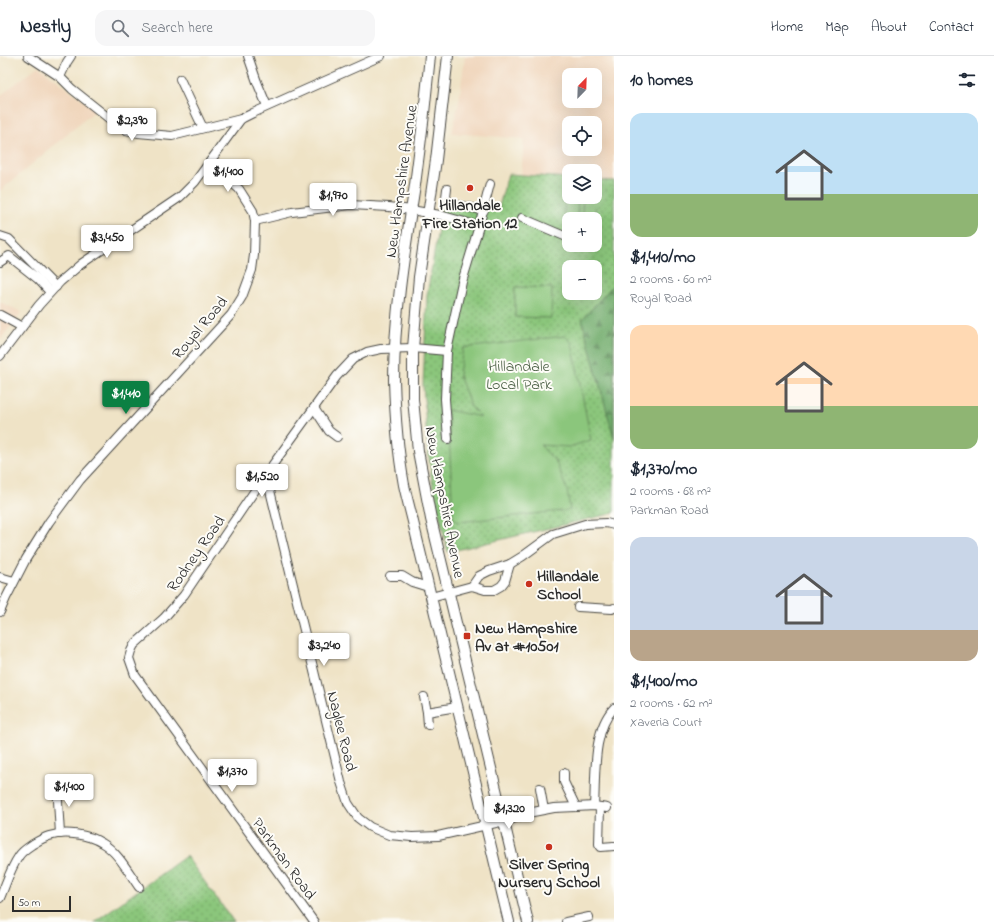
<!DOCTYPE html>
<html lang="en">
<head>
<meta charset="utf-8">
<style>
	:root { --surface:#fff; --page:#f6f6f7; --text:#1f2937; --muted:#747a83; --line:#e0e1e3; --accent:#0b8043 }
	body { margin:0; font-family:"Indie Flower",sans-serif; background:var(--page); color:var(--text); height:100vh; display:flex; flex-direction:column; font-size:15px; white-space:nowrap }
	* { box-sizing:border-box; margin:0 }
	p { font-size:13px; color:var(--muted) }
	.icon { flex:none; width:22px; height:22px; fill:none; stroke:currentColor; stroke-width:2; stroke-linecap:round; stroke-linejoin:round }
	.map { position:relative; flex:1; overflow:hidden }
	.panel { display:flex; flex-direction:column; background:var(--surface); width:380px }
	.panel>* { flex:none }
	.needle { width:26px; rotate:23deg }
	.buttons { position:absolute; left:562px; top:12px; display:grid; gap:8px }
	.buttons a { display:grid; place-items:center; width:40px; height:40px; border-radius:8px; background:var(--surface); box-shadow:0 4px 16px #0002; font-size:20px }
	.scale { position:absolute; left:12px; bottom:10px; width:59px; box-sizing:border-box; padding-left:4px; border:2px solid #2b2b2b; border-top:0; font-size:11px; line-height:14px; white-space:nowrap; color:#2b2b2b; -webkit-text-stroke:3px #fdfcf7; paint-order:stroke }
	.price { position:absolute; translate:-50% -34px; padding:0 9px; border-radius:4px; background:#fff; color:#222; font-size:13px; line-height:26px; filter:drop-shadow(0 1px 2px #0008) }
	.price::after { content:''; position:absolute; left:50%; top:24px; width:12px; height:9px; margin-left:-6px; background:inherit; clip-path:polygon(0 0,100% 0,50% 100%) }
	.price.on { background:var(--accent); color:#fff }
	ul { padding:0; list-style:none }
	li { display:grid; align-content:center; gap:8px; height:212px; padding:0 16px }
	li span { display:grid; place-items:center; height:124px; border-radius:12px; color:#555 }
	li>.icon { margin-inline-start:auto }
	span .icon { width:72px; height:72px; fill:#fffc; stroke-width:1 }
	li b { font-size:17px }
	h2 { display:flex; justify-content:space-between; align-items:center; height:48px; padding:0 16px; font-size:17px }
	header { display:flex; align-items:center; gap:24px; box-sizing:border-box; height:56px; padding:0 20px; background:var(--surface); border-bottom:1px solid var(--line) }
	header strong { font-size:19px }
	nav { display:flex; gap:22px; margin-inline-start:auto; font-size:14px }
	.search { width:280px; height:36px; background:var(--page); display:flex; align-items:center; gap:10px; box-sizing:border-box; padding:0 14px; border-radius:12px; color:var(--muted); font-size:15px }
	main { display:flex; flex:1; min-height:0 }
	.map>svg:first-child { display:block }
</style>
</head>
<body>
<header>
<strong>Nestly</strong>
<div class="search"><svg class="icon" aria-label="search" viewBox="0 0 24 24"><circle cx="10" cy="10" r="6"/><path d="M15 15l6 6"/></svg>Search here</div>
<nav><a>Home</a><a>Map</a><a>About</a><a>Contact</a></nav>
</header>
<main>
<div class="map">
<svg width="614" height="866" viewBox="0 0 614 866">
	<defs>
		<pattern id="green-dots" width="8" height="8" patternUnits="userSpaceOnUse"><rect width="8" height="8" fill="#8bc67b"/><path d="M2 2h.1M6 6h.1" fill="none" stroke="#72a165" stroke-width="1.8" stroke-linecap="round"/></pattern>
		<pattern id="forest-firs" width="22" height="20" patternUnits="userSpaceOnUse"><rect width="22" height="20" fill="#70ab6b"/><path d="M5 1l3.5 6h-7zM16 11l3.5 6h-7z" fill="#5c8b58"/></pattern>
	</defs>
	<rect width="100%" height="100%" fill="#fdfcf7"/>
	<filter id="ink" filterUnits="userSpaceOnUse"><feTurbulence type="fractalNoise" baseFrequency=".025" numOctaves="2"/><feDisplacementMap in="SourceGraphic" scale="8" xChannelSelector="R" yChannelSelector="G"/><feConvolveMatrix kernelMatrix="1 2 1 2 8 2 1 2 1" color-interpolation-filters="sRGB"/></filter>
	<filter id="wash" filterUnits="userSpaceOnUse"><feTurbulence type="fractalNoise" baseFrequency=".012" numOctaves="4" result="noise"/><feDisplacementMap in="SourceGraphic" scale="16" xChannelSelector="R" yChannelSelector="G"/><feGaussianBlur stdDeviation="0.9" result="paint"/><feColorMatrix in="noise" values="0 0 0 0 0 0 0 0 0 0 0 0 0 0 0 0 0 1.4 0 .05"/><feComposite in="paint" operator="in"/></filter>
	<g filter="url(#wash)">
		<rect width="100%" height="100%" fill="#efe3c6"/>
		<!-- built -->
		<g fill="#f0d6bc" fill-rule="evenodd">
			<path d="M465,0H614V125L595,124V115H569V122L521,119L524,83L452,77L459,46ZM569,19H595V45H569ZM569,67H595V93H569Z"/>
			<polygon points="38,10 96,54 0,135 0,40"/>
			<polygon points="0,246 22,256 0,284"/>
		</g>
		<!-- green -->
		<g fill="url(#green-dots)" stroke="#5b7853" fill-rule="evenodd">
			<path d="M508,118L569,122V141H595V124L614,125V457L448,496L433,433L427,385L423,329L427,239L443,144L498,154ZM569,163H595V189H569ZM569,211H595V237H569Z"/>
			<polygon points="186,800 234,866 94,866"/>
		</g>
		<!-- forest -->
		<polygon fill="url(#forest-firs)" stroke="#4e6b4b" points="614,228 614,382 582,264"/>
		<!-- pitch -->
		<g fill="#8bc67b" stroke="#5b7853">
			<polygon points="565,132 569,133 569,141 578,141 577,162 564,162"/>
			<polygon points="595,134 596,134 595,161 582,161 583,141 595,141"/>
			<polygon points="515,231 552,232 551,262 515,261"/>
			<polygon points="565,280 572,287 591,384 569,391 540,389 556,406 567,434 570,454 458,466 453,462 448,354 481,361 471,351 459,319 463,292"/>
		</g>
	</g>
	<g filter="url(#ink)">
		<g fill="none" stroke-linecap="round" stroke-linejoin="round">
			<!-- minor casing -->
			<g stroke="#484742" stroke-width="10">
				<g id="minor">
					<polyline points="28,0 60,21 72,33 111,64 126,74 138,77 172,80 241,63"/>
					<polyline points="248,0 257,26 267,50"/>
					<polyline points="60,21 67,6 71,0"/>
					<polyline points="180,23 203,72"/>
					<polyline points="447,133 446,141 450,148 484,154"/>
					<polyline points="522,162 569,182"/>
					<polyline points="255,165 292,156 351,149 389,151 411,154 440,159 479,170 490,128"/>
					<polyline points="0,180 9,183 56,231"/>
					<polyline points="0,206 9,200 38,223 50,236"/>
					<polyline points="0,259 22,271"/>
					<polyline points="447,295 445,343 448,383"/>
					<polyline points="0,300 39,249 60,226 81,208 180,141 195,126 241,63 253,57 381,0"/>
					<polyline points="314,352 329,375 337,381"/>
					<polyline points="266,418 341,726 348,747 358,762 370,771 389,779 412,781 438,780 509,764 533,756 554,752 576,751 594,750 607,752"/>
					<polyline points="390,520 402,520 412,526 428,531"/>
					<polyline points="0,521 14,525"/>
					<polyline points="472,530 479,520 489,515 510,508 523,500 553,478 585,468 606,467 614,469"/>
					<polyline points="431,541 472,530 485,534 494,534 501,530 505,525 510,508"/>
					<polyline points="578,551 612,553 614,552"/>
					<polyline points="0,556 6,542 26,503 49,466 80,424 231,259 242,241 252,214 254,199 255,165 253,155 239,133 209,107"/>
					<polyline points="424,641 427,656 457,651"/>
					<polyline points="427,656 428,669"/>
					<polyline points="564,717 564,726 576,751"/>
					<polyline points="57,728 60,778"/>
					<polyline points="540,732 544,754"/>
					<path d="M594,750C596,720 592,675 614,652"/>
					<polyline points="600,751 599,788 601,791 614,790"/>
					<path d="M0,842C6,828 10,813 19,800C22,795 27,792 33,788C38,785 43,782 49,780C65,775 88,778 102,787C118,796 129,817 139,831"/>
					<polyline points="314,866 135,619 129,602 131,595 134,589 164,562 184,539 266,418 337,320 353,303 367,296 381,293 413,292 447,295 462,226 479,170"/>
					<polyline points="566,866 589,861"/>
				</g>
			</g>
			<!-- major casing -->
			<g stroke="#484742" stroke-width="12">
				<g id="major">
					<path d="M430,0C426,43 421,86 415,129C405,193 394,259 394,324C395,357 398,396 404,429C407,443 411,457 414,470L509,866"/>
					<polyline points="448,0 436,104 419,221 413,292 413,343 418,395 431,463 528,866"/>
				</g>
			</g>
			<!-- minor -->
			<use href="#minor" stroke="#fff" stroke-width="8"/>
			<!-- major -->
			<use href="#major" stroke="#fff" stroke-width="10"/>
		</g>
	</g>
	<!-- markers -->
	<g fill="#c8321e" stroke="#fdfcf7" stroke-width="1.5">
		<circle cx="470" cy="132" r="4"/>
		<circle cx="529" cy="528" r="4"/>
		<rect x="463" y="576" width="8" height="8" rx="2"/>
		<circle cx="549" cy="791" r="4"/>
	</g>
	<g text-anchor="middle" stroke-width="4" stroke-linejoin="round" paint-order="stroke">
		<!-- street labels -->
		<g font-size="16" fill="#2b2b2b" stroke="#fdfcf7">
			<text transform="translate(400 125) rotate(-82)" y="6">New Hampshire Avenue</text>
			<text transform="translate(199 271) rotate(-50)" y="6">Royal Road</text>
			<text transform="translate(446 446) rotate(79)" y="6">New Hampshire Avenue</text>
			<text transform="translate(195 497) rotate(-55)" y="6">Rodney Road</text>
			<text transform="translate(343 675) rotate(76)" y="6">Naglee Road</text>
			<text transform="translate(285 802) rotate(54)" y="6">Parkman Road</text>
		</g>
		<!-- poi labels -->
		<g font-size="16" font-weight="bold" fill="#2b2b2b" stroke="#fdfcf7">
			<text x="470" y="154">Hillandale<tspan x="470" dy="18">Fire Station 12</tspan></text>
			<text x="537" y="525" text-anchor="start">Hillandale<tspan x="537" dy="18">School</tspan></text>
			<text x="475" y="577" text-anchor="start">New Hampshire<tspan x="475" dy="18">Av at #10501</tspan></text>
			<text x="549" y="813">Silver Spring<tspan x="549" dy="18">Nursery School</tspan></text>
		</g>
		<!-- park labels -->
		<g font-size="16" fill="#4d6147" stroke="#fdfcf7">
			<text x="519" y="315">Hillandale<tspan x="519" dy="18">Local Park</tspan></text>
		</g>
	</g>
</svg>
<div class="buttons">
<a><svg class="needle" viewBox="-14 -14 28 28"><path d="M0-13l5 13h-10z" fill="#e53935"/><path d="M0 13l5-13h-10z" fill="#747a83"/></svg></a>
<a><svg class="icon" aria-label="locate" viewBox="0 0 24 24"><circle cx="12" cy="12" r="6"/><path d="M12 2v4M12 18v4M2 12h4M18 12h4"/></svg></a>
<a><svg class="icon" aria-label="layers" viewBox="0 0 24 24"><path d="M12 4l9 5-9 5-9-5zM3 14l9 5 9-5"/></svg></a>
<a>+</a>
<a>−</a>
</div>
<div class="scale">50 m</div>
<b class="price" style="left:132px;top:86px">$2,390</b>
<b class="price" style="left:228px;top:137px">$1,400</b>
<b class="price" style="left:333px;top:161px">$1,970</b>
<b class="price" style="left:107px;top:203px">$3,450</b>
<b class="price on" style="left:126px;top:359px">$1,410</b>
<b class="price" style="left:262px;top:442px">$1,520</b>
<b class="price" style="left:324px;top:611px">$3,240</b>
<b class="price" style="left:232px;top:737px">$1,370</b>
<b class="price" style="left:69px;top:752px">$1,400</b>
<b class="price" style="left:509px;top:774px">$1,320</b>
</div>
<section class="panel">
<h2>10 homes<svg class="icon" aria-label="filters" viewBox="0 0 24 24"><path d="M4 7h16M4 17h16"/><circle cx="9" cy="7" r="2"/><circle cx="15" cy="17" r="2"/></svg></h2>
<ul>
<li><span style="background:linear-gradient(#bfe0f5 65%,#8fb573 0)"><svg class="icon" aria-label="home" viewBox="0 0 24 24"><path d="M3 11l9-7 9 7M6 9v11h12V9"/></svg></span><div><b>$1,410/mo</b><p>2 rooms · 60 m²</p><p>Royal Road</p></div></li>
<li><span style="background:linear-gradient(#ffd9b3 65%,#8fb573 0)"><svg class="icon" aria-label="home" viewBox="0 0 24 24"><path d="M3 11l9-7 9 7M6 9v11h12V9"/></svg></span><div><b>$1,370/mo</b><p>2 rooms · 68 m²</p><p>Parkman Road</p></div></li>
<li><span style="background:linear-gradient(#c9d6e8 75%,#b9a48a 0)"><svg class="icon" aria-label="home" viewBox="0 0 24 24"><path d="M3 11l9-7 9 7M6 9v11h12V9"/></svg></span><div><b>$1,400/mo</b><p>2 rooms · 62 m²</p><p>Xaveria Court</p></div></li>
</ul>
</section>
</main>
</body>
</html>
